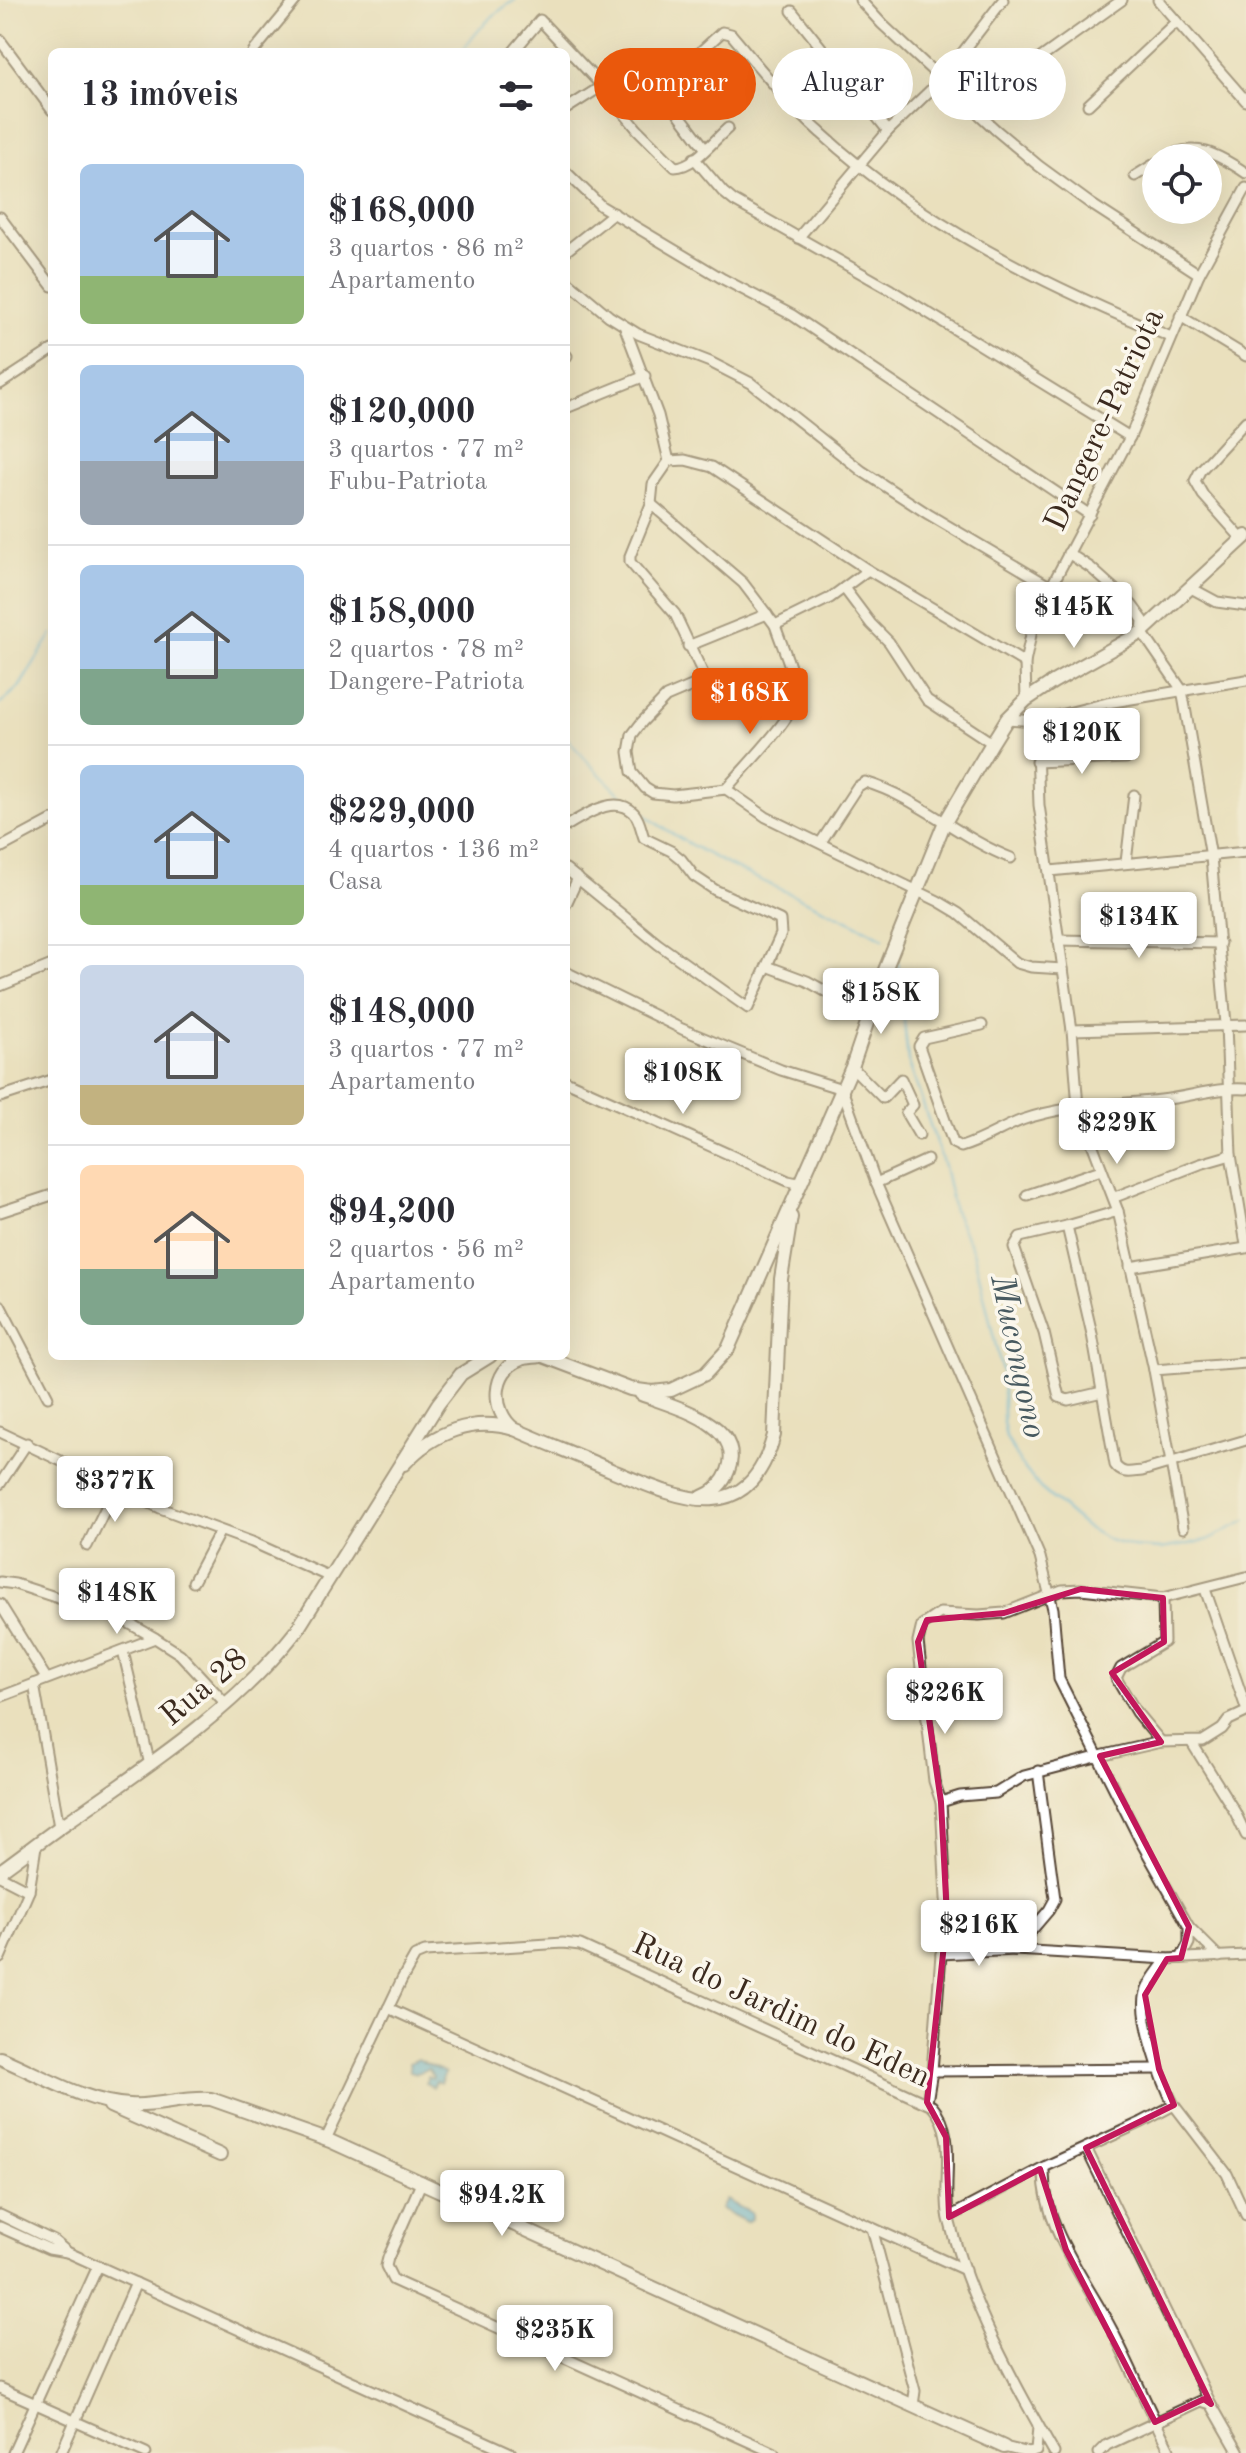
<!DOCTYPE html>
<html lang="pt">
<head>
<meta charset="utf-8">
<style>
	:root { --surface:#fff; --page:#f2f2f3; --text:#2b2b33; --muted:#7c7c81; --line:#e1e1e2; --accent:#ea580c }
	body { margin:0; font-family:"Old Standard TT",serif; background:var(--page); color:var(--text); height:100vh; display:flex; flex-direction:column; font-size:30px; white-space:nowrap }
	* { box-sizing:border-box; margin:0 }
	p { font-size:26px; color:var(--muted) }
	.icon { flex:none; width:44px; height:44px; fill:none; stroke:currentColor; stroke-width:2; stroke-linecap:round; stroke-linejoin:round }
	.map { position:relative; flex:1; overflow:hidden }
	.drawer { position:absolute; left:48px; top:48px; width:522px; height:1312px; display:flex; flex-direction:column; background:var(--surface); border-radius:12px; box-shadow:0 8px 32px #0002 }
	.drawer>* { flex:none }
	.banner { position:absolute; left:594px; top:48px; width:532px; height:72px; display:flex; gap:16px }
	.controls { position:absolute; left:1142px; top:144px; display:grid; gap:16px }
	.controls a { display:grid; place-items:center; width:80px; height:80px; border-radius:50%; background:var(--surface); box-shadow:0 8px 32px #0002; font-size:40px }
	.price { position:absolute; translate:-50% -68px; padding:0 18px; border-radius:8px; background:#fff; color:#222; font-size:26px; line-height:52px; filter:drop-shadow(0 2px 4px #0008) }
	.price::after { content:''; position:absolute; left:50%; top:48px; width:24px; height:18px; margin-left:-12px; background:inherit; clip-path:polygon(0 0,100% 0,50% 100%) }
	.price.selected { background:var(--accent); color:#fff }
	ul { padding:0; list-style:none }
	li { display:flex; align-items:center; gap:24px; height:200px; padding:0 32px }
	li+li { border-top:2px solid var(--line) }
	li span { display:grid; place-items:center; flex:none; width:224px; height:160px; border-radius:12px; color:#555 }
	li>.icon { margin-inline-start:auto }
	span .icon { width:96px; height:96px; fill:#fffc; stroke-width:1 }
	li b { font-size:34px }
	h2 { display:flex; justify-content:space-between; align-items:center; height:96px; padding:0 32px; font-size:34px }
	.pill { padding:0 28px; border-radius:36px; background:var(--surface); box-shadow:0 8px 32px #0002; font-size:28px; line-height:72px }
	.pill.selected { background:var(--accent); color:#fff }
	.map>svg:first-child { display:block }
</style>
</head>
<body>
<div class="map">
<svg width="1246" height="2453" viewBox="0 0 1246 2453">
	<rect width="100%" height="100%" fill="#fbf7ec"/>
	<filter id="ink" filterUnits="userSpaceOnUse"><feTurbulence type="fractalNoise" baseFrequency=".0125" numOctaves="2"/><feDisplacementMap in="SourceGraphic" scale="16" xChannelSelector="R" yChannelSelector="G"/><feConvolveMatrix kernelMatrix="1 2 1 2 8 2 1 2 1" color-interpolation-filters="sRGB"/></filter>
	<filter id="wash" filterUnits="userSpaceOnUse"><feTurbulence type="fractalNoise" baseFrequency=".006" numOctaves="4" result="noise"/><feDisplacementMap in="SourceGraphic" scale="32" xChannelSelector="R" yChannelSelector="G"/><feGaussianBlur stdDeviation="1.8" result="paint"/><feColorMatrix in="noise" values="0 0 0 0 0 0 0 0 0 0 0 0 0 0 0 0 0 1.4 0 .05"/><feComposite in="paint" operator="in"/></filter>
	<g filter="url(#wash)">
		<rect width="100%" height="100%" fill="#eae0bd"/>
		<!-- water -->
		<g fill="#5fb3db" stroke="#4d6e7c" stroke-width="2">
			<polygon points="417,2059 445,2073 440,2083 436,2081 433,2087 425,2083 428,2077 432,2079 433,2077 428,2069 417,2073 410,2071 409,2063"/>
			<polygon points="726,2200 751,2213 751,2219 746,2222 721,2209"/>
		</g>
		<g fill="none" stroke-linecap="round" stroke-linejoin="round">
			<!-- stream -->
			<g stroke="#5fb3db" stroke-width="3">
				<path d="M462,52C477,30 492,14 515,0"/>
				<polyline points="0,704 20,686 52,634"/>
				<path d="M566,737C593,769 624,801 659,825C729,872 810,899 883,938"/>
				<polyline points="898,962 908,1060 944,1166 954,1211 973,1251 978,1270 1003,1376 1003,1422 1006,1437 1021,1464 1040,1488 1086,1527 1109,1540 1133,1547 1161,1549 1184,1545 1207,1540 1246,1521"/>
			</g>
		</g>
	</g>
	<g filter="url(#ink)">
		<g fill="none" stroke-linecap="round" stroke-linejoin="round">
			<!-- minor casing -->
			<g stroke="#554536" stroke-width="13">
				<g id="minor">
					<polyline points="860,0 882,24 996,130 1039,166 1091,204 1199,274"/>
					<polyline points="1158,0 1246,101"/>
					<polyline points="792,11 888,131"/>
					<polyline points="0,40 52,110"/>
					<polyline points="253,52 296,0"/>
					<polyline points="513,52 540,20 602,86"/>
					<polyline points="646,61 661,79 679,114 705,148"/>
					<path d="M689,62L722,32L731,34C760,68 788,104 821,133C920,224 1047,286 1171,337"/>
					<polyline points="1088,105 1176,22"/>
					<polyline points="972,107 1122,0"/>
					<path d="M566,109L602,86L637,129L675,167C694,167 714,140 728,128"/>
					<polyline points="694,158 723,192 734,201 891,290 1130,437"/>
					<path d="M1164,158C1195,140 1219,155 1246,173"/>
					<polyline points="566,172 601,206 723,279 792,315 1090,515"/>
					<polyline points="1135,176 1156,163"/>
					<polyline points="0,217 52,286"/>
					<polyline points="798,238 888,131 943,78 1003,0"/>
					<polyline points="566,251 614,213"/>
					<polyline points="566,280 609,316 638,334 710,362 751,383 862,471 928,514 1051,587"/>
					<polyline points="1180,316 1246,356"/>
					<polyline points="625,328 658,415 669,461"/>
					<polyline points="566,355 567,356"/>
					<polyline points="0,384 52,350"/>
					<polyline points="566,408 645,376"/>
					<polyline points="651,504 743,583 775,625 830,598 868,570"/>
					<polyline points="1242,539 1203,495 1195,481 1200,471 1246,421"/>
					<polyline points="1068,553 1091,568 1132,605 1143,620 1142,632 1182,690 1211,857 1226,1024 1231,1155 1246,1245"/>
					<polyline points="844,588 871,624 889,642 927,700 992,743"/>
					<polyline points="1191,588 1217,602 1246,606"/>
					<polyline points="688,646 767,614"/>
					<polyline points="1025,663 868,570 712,467 685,460 669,461 653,484 651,504 630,556 630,562 675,614 706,680 666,697 642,722 632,735 629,752 632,772 645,788 653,793 673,795 726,789 766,817 938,901 958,913 1017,963 1031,967 1063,969"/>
					<polyline points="1026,700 1025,663 1033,625 1051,587 1130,437 1199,274 1246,188"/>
					<polyline points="1007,719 1036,721 1107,703 1246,680"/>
					<polyline points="1036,721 1039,805 1072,1030 1078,1107 1118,1211 1154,1370 1183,1528"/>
					<polyline points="1036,762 1126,758"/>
					<path d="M726,789C740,772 794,718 795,699C797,676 782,647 775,625"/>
					<path d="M566,826C584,816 615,793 634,813C640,820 641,830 644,838L671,851L681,859L694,876L715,890L780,920L781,934L748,1008L658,944L566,869"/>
					<path d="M821,842L857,787L865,782C919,798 959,838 1011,858"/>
					<polyline points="0,848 52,820"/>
					<polyline points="1126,862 1134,795"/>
					<polyline points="1050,871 1246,852"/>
					<polyline points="566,904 578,878"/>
					<polyline points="1058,940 1220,943"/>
					<polyline points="767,966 807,981 870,1016"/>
					<polyline points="566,972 682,1029 781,1070 842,1089 876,1183 1040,1557 1053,1609 1059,1679 1141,1842 1189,1927 1189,1943 1181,1958"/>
					<polyline points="0,986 52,965"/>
					<path d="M982,1025L924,1038L919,1046L953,1143L961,1147C982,1141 1001,1128 1022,1120C1067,1104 1115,1105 1161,1100C1190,1097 1217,1087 1246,1089"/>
					<polyline points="1072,1030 1246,1025"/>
					<polyline points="852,1067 883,1098 901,1079 913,1105 906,1113 919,1135"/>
					<polyline points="566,1081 788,1181 798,1183 802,1180"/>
					<polyline points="0,1097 52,1080"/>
					<polyline points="876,1183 927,1160"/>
					<polyline points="1027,1195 1101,1170"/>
					<polyline points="1115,1197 1200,1164 1231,1155"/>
					<polyline points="0,1212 52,1195"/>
					<path d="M1067,1226L1092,1334L1115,1465C1122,1475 1130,1472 1142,1471L1246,1440"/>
					<polyline points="1130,1267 1246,1248"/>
					<polyline points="0,1305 48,1397"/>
					<polyline points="1154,1370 1246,1363"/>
					<polyline points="1102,1392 1068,1400 1059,1397 1044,1333 1014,1247 1020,1237 1067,1226 1118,1211"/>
					<polyline points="0,1432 160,1508 252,1542 330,1577"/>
					<polyline points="0,1484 27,1443"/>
					<polyline points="87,1546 116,1487"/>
					<polyline points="0,1582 15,1584 120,1618 155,1638 180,1654 226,1704"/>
					<polyline points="193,1582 220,1531"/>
					<polyline points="1205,1589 1246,1708"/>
					<polyline points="0,1604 46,1678"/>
					<polyline points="123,1651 150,1765"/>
					<polyline points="34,1684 59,1827"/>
					<polyline points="0,1697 155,1638"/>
					<polyline points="1161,1742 1136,1712 1116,1678 1121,1668 1164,1642 1163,1598"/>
					<polyline points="1192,1743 1235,1812 1246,1835"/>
					<polyline points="941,1802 960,1796 996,1793 1024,1776 1100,1756 1161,1742 1203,1741 1222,1729 1229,1720 1246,1712"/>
					<polyline points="0,1876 29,1891"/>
					<polyline points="1189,1927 1219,1957"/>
					<polyline points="1015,1950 1049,1910 1055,1899 1038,1771"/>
					<polyline points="941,1954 1015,1950 1167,1959 1246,1955"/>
					<polyline points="0,1958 29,1891 36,1846"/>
					<polyline points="388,2008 965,2270"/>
					<polyline points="932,2071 1159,2069"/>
					<polyline points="927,2102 932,2071 941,1954 946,1942 947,1917 941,1802 934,1781 918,1642 922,1625 940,1613 979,1615 1004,1613 1062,1590 1081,1589 1163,1598 1246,1577"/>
					<polyline points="1174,2105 1227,2174 1246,2215"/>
					<path d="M326,2139L402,1979L415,1956L425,1952L563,1943L580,1945L932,2106C959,2136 941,2183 949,2219C969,2301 1012,2380 1054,2453"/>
					<polyline points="1086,2148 1211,2404"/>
					<path d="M1044,2167C1042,2228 1086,2279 1112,2330C1133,2371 1150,2413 1171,2453"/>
					<polyline points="422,2181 388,2258 386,2266 393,2280 774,2453"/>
					<polyline points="0,2215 54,2241 67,2252 511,2453"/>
					<path d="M949,2217L1044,2167L1142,2122L1174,2105C1162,2082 1141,2022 1145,1997C1147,1983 1159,1970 1167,1959"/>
					<polyline points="0,2227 49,2249 67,2252"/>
					<polyline points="872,2228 915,2391 913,2405"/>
					<polyline points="0,2388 146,2453"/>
					<polyline points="1004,2447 1029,2453 1036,2451 1038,2427"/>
					<polyline points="13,2453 98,2266"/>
					<polyline points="61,2453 136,2283"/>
					<polyline points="1099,2453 1107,2445 1201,2401 1211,2404 1239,2453"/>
				</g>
			</g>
			<!-- tertiary casing -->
			<g stroke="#554536" stroke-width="16">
				<g id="tertiary">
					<polyline points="543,1356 630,1389 652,1392 671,1390 705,1374 728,1349 852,1067 885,970 944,824 992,743 1007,719 1026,700 1053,682 1142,632 1246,536"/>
					<path d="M641,1394C673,1407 746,1423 728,1471C723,1484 714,1492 702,1497"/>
					<path d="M514,1429C491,1412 491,1370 521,1359C526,1357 534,1357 540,1356"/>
					<path d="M404,1464C433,1432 473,1417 514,1429C546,1443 579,1456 611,1470C678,1498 748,1532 774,1435L781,1279L791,1217"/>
					<path d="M0,1871C24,1854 46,1836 70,1820C151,1764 236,1708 297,1630L438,1404L461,1374L490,1356"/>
					<path d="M0,2058C41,2075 85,2103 130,2105C157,2107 183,2097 211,2099L330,2141L1004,2447"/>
					<polyline points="110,2106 220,2155"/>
				</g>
			</g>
			<!-- minor -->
			<use href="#minor" stroke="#fff" stroke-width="9"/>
			<!-- tertiary -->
			<use href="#tertiary" stroke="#fff" stroke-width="12"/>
		</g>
	</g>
	<!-- marked area -->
	<path d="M0 0H1246V2453H0ZM1081,1589L1163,1598L1164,1642L1112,1673L1161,1742L1100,1756L1189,1927L1181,1958L1167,1959L1145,1995L1159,2069L1174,2105L1086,2148L1211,2404L1204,2399L1155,2422L1066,2250L1040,2169L949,2217L946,2137L927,2102L947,1917L941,1802L918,1642L927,1620L1004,1613Z" fill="#eae0bd" fill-opacity=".55" fill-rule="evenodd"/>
	<path fill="none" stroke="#c2185b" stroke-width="6" stroke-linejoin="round" d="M1081,1589L1163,1598L1164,1642L1112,1673L1161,1742L1100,1756L1189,1927L1181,1958L1167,1959L1145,1995L1159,2069L1174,2105L1086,2148L1211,2404L1204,2399L1155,2422L1066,2250L1040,2169L949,2217L946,2137L927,2102L947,1917L941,1802L918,1642L927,1620L1004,1613Z"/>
	<g text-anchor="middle" stroke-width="7" stroke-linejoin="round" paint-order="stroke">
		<!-- street labels -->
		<g font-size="32" fill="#3b2a1e" stroke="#fbf7ec">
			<text transform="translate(1103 419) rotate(-65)" y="11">Dangere-Patriota</text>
			<text transform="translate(203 1686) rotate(-40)" y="11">Rua 28</text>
			<text transform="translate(782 2009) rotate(25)" y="11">Rua do Jardim do Eden</text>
		</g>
		<!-- water labels -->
		<g font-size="34" font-style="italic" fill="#485a60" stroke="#fbf7ec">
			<text transform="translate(1020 1356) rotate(78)" y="12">Mucongono</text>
		</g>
	</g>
</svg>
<div class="controls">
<a><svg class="icon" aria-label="locate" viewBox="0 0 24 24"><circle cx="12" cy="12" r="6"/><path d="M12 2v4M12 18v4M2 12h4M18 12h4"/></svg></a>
</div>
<b class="price" style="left:1074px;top:650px">$145K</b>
<b class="price selected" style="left:750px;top:736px">$168K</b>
<b class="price" style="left:1082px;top:776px">$120K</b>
<b class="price" style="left:1139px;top:960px">$134K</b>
<b class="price" style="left:881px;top:1036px">$158K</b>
<b class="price" style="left:683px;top:1116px">$108K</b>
<b class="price" style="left:1117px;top:1166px">$229K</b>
<b class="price" style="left:115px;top:1524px">$377K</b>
<b class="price" style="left:117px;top:1636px">$148K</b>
<b class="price" style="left:945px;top:1736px">$226K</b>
<b class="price" style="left:979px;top:1968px">$216K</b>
<b class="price" style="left:502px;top:2238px">$94.2K</b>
<b class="price" style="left:555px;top:2373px">$235K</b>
<div class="banner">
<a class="pill selected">Comprar</a>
<a class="pill">Alugar</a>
<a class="pill">Filtros</a>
</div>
<section class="drawer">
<h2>13 imóveis<svg class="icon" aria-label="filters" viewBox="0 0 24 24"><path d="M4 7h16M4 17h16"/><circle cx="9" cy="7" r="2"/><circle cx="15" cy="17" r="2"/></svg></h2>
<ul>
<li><span style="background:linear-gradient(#a9c7e8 70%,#8fb573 0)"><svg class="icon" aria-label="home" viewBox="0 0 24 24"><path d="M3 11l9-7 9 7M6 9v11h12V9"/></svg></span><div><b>$168,000</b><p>3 quartos · 86 m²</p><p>Apartamento</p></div></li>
<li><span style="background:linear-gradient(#a9c7e8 60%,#9aa5b1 0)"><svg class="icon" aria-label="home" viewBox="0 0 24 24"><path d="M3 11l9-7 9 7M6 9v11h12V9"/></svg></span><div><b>$120,000</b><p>3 quartos · 77 m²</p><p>Fubu-Patriota</p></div></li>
<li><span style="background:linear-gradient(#a9c7e8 65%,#7fa58c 0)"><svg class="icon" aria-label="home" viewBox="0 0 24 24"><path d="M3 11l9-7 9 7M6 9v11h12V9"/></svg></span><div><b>$158,000</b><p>2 quartos · 78 m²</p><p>Dangere-Patriota</p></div></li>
<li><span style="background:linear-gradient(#a9c7e8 75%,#8fb573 0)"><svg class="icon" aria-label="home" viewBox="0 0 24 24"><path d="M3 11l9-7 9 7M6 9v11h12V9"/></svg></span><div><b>$229,000</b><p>4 quartos · 136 m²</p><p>Casa</p></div></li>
<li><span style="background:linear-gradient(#c9d6e8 75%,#c2b280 0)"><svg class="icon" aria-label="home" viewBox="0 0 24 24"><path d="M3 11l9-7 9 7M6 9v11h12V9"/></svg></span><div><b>$148,000</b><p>3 quartos · 77 m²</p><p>Apartamento</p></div></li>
<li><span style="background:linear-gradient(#ffd9b3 65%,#7fa58c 0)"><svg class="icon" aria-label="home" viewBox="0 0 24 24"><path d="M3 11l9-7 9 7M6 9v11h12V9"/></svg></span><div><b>$94,200</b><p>2 quartos · 56 m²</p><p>Apartamento</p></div></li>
</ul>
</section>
</div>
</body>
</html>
